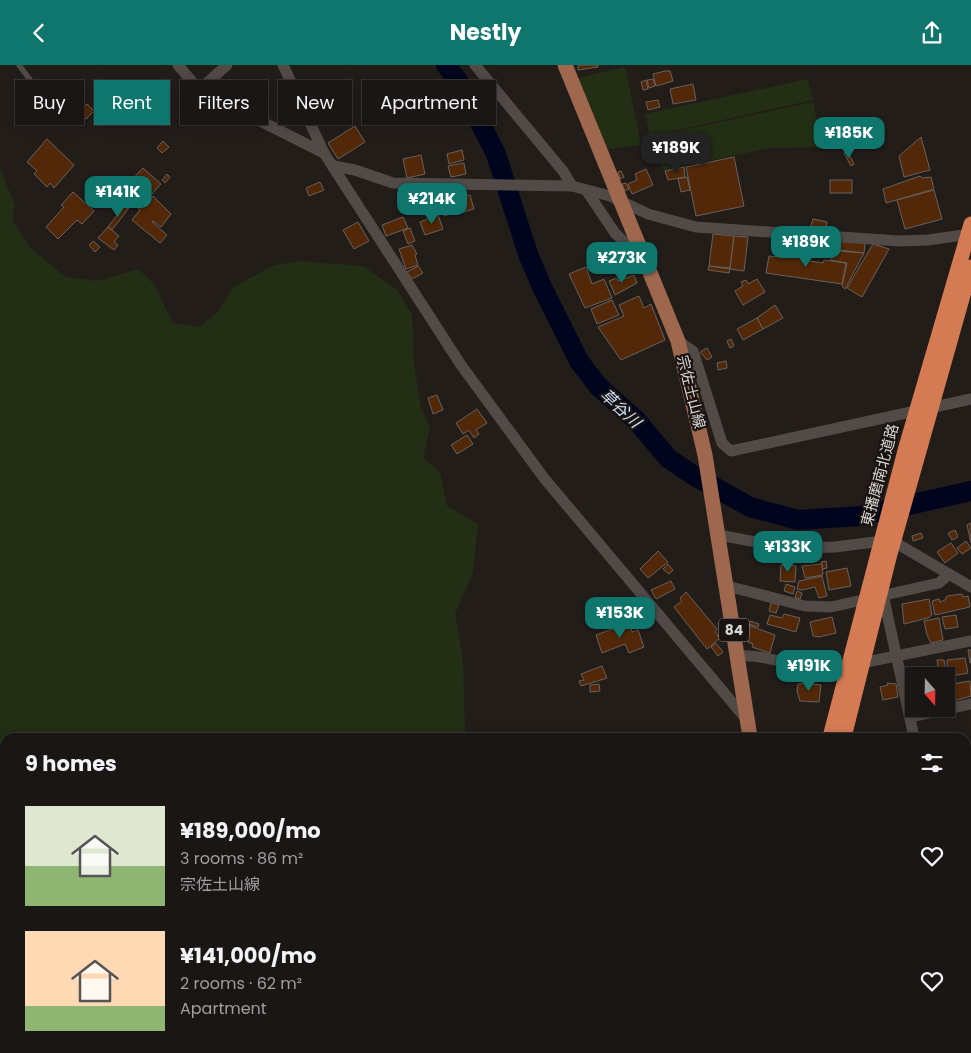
<!DOCTYPE html>
<html lang="en">
<head>
<meta charset="utf-8">
<style>
	:root { --surface:#1a1614; --page:#272322; --text:#f1f3f6; --muted:#9f9fa0; --line:#383534; --accent:#0f766e }
	body { margin:0; font-family:Poppins,"Noto Sans JP",sans-serif; background:var(--page); color:var(--text); height:100vh; display:flex; flex-direction:column; font-size:19px; white-space:nowrap }
	* { box-sizing:border-box; margin:0 }
	p { font-size:16px; color:var(--muted) }
	.icon { flex:none; width:28px; height:28px; fill:none; stroke:currentColor; stroke-width:2; stroke-linecap:round; stroke-linejoin:round }
	.map { position:relative; flex:1; overflow:hidden }
	.details { position:absolute; left:0px; top:668px; width:971px; height:321px; display:flex; flex-direction:column; background:var(--surface); border-radius:15px 15px 0 0; box-shadow:0 2px 12px #0003,0 0 0 1px var(--line) }
	.details>* { flex:none }
	.hud { position:absolute; left:15px; top:15px; width:500px; height:45px; display:flex; gap:10px }
	.needle { width:32px; rotate:160deg }
	.fabs { position:absolute; left:905px; top:602px; display:grid; gap:10px }
	.fabs a { display:grid; place-items:center; width:50px; height:50px; border-radius:0px; background:var(--surface); box-shadow:0 2px 12px #0003,0 0 0 1px var(--line); font-size:25px }
	.price { position:absolute; translate:-50% -42px; padding:0 11px; border-radius:10px; background:var(--accent); color:#fff; font-size:16px; line-height:32px; filter:drop-shadow(0 1px 2px #0008) }
	.price::after { content:''; position:absolute; left:50%; top:30px; width:15px; height:11px; margin-left:-8px; background:inherit; clip-path:polygon(0 0,100% 0,50% 100%) }
	.price.selected { background:#222; color:#fff }
	ul { padding:0; list-style:none }
	li { display:flex; align-items:center; gap:15px; height:125px; padding:0 25px }
	li span { display:grid; place-items:center; flex:none; width:140px; height:100px; border-radius:0px; color:#555 }
	li>.icon { margin-inline-start:auto }
	span .icon { width:60px; height:60px; fill:#fffc; stroke-width:1 }
	li b { font-size:21px }
	h2 { display:flex; justify-content:space-between; align-items:center; height:60px; padding:0 25px; font-size:21px }
	.tag { padding:0 18px; border-radius:0px; background:var(--surface); box-shadow:0 2px 12px #0003,0 0 0 1px var(--line); font-size:18px; line-height:45px }
	.tag.selected { background:var(--accent); color:#fff }
	header { display:flex; justify-content:space-between; align-items:center; height:65px; padding:0 25px; background:var(--accent); color:#fff; font-size:22px; font-weight:700 }
	.map>svg:first-child { display:block }
</style>
</head>
<body>
<header><svg class="icon" aria-label="back" viewBox="0 0 24 24"><path d="M15 5l-7 7 7 7"/></svg>Nestly<svg class="icon" aria-label="share" viewBox="0 0 24 24"><path d="M12 15V3M7 8l5-5 5 5M5 13v7h14v-7"/></svg></header>
<div class="map">
<svg width="971" height="988" viewBox="0 0 971 988">
	<rect width="100%" height="100%" fill="#231d1a"/>
	<!-- green -->
	<g fill="#232f14">
		<polygon points="625,2 641,80 608,84 578,13"/>
		<polygon points="808,14 813,35 650,71 645,49"/>
		<polygon points="813,37 822,79 819,82 770,83 663,105 650,72"/>
		<polygon points="0,104 15,140 12,155 30,183 66,212 97,216 138,204 154,219 173,258 199,262 217,248 233,222 275,200 299,196 363,201 397,225 412,249 414,300 421,343 430,362 423,393 440,407 447,441 478,459 473,508 455,549 463,594 465,672 5,672 5,751 0,749"/>
		<polygon points="0,915 5,915 5,984 95,984 100,988 0,988"/>
		<polygon points="241,984 291,984 276,988 240,988"/>
		<polygon points="392,984 578,984 580,988 397,988"/>
	</g>
	<g fill="none" stroke-linecap="round" stroke-linejoin="round">
		<!-- stream -->
		<polyline stroke="#00051d" stroke-width="3" points="966,923 971,945"/>
		<!-- river -->
		<polyline stroke="#00051d" stroke-width="20" points="446,0 461,20 496,89 528,189 542,222 579,296 598,321 636,355 668,393 693,410 750,442 798,455 860,451 971,426"/>
	</g>
	<!-- building -->
	<g fill="#522808" stroke="#68615d">
		<polygon points="578,0 598,0 598,2 578,5"/>
		<polygon points="665,6 670,6 673,16 656,21 653,9"/>
		<polygon points="653,14 655,21 649,23 647,15"/>
		<polygon points="646,15 648,24 643,25 641,17"/>
		<polygon points="693,19 696,35 673,39 670,24"/>
		<polygon points="398,30 403,42 389,47 384,35"/>
		<polygon points="658,35 660,42 648,45 646,37"/>
		<polygon points="87,39 94,46 86,54 79,47"/>
		<polygon points="355,61 365,77 338,94 328,78"/>
		<polygon points="921,72 930,105 904,112 899,91"/>
		<polygon points="47,74 74,100 54,123 50,118 47,122 34,109 37,106 27,97"/>
		<polygon points="163,76 169,82 162,88 157,83"/>
		<polygon points="462,85 464,95 449,99 447,89"/>
		<polygon points="848,87 854,99 851,101 844,88"/>
		<polygon points="421,90 425,109 407,113 403,94"/>
		<polygon points="734,92 744,141 696,151 686,102"/>
		<polygon points="464,98 466,109 451,112 448,101"/>
		<polygon points="684,102 685,112 668,115 665,106"/>
		<polygon points="143,103 161,119 149,132 144,127 128,144 115,133"/>
		<polygon points="646,104 653,120 632,129 628,119 637,115 635,109"/>
		<polygon points="621,106 624,112 620,114 618,107"/>
		<polygon points="167,109 170,112 165,118 162,115"/>
		<polygon points="920,111 922,113 931,112 934,124 886,138 883,124"/>
		<polygon points="687,112 690,125 681,127 678,114"/>
		<rect x="830" y="115" width="22" height="13"/>
		<polygon points="320,117 324,125 309,131 306,123"/>
		<polygon points="626,118 629,124 625,126 622,119"/>
		<polygon points="934,125 942,154 905,164 897,135"/>
		<polygon points="73,127 94,146 82,159 77,155 58,174 46,162 64,142 61,140"/>
		<polygon points="431,128 434,139 414,144 411,133"/>
		<polygon points="470,130 474,144 460,148 456,134"/>
		<polygon points="153,131 171,149 161,162 153,156 152,157 167,170 160,178 132,155 140,145 137,142 143,136 146,139"/>
		<polygon points="453,133 457,147 444,151 440,137"/>
		<polygon points="124,141 128,144 112,165 108,162"/>
		<polygon points="438,150 443,164 425,170 420,157"/>
		<polygon points="403,152 408,163 386,171 382,160"/>
		<polygon points="813,154 827,157 826,166 810,164"/>
		<polygon points="358,157 369,176 354,184 343,165"/>
		<polygon points="108,162 119,171 114,177 118,180 114,185 98,173"/>
		<polygon points="410,163 415,176 408,179 403,166"/>
		<polygon points="713,169 734,171 730,203 709,201"/>
		<polygon points="734,171 748,172 744,206 730,204"/>
		<polygon points="819,175 839,176 839,186 864,188 845,224 842,221 847,198 830,195 837,188 818,186"/>
		<polygon points="93,176 100,182 95,187 89,180"/>
		<polygon points="840,176 865,178 864,188 839,185"/>
		<polygon points="873,179 889,184 862,232 847,223"/>
		<polygon points="412,180 417,189 415,190 418,200 406,204 399,184"/>
		<polygon points="781,187 803,191 802,195 823,198 824,195 846,198 842,219 766,208 769,191 780,192"/>
		<polygon points="418,201 423,208 412,214 407,207"/>
		<polygon points="709,201 730,204 729,208 708,205"/>
		<polygon points="586,202 592,219 604,214 612,233 585,243 569,209"/>
		<polygon points="634,210 637,218 615,230 609,216 617,213 618,216"/>
		<polygon points="757,214 765,227 743,240 735,226 743,221 741,217 746,215 748,219"/>
		<polygon points="639,231 644,243 651,239 665,275 621,295 598,262 624,251 619,240"/>
		<polygon points="612,235 619,250 597,259 591,244"/>
		<polygon points="775,240 783,253 763,264 757,253"/>
		<polygon points="757,253 763,264 743,275 737,264"/>
		<polygon points="731,274 734,281 730,283 727,276"/>
		<polygon points="707,283 712,292 707,295 700,287"/>
		<polygon points="726,296 727,303 718,305 717,298"/>
		<polygon points="437,330 443,345 433,349 428,333"/>
		<polygon points="477,344 487,358 476,365 479,369 474,373 469,365 463,369 456,358"/>
		<polygon points="467,370 473,379 457,389 451,380"/>
		<polygon points="971,458 971,478 967,460"/>
		<polygon points="955,465 958,472 952,475 948,468"/>
		<polygon points="921,468 923,473 913,476 912,471"/>
		<polygon points="966,476 971,483 962,489 957,483"/>
		<polygon points="951,478 958,488 945,498 937,487"/>
		<polygon points="658,486 668,497 648,513 640,504"/>
		<polygon points="826,496 827,503 823,504 821,497"/>
		<polygon points="668,499 673,505 669,509 663,504"/>
		<polygon points="822,499 823,510 805,513 802,501"/>
		<polygon points="781,500 796,501 795,517 780,516"/>
		<polygon points="847,503 851,521 829,525 826,507"/>
		<polygon points="822,511 827,531 819,533 815,522 802,525 797,524 799,516"/>
		<polygon points="671,516 675,524 656,534 651,525"/>
		<polygon points="786,519 795,522 793,529 784,526"/>
		<polygon points="797,526 802,528 800,534 795,532"/>
		<polygon points="686,527 717,564 715,567 720,573 707,584 674,542 682,536 680,533"/>
		<polygon points="962,529 963,532 968,531 970,542 935,550 932,536 939,534 940,537 945,535 947,531"/>
		<polygon points="929,534 932,550 928,553 904,559 902,539"/>
		<polygon points="771,538 779,540 776,548 769,546"/>
		<polygon points="784,549 800,553 796,567 767,559 770,550 782,553"/>
		<polygon points="956,550 958,562 945,564 942,552"/>
		<polygon points="832,552 836,568 819,572 813,571 810,557"/>
		<polygon points="939,553 943,575 931,578 927,570 924,556"/>
		<polygon points="750,556 759,559 758,562 748,559"/>
		<polygon points="629,558 632,567 638,565 644,582 629,588 625,579 602,588 596,570"/>
		<polygon points="748,560 775,570 770,588 752,582 753,579 748,577 749,573 745,571"/>
		<polygon points="716,578 723,587 718,591 711,582"/>
		<polygon points="968,585 971,585 971,598 970,598"/>
		<polygon points="965,593 968,608 947,612 947,595"/>
		<polygon points="937,595 944,595 945,602 938,603"/>
		<polygon points="602,601 607,613 581,621 579,616 584,615 581,609"/>
		<polygon points="936,602 938,611 920,611 919,607"/>
		<polygon points="970,616 971,631 950,637 947,620"/>
		<polygon points="805,618 821,620 819,637 800,636 797,626 798,619"/>
		<polygon points="887,618 896,619 898,632 883,635 880,622 888,620"/>
		<polygon points="599,619 600,626 590,627 590,620"/>
	</g>
	<g fill="none" stroke-linecap="round" stroke-linejoin="round">
		<!-- lane -->
		<g stroke="#514a47" stroke-width="5.5">
			<polyline points="19,0 52,44"/>
			<polyline points="0,903 5,900"/>
		</g>
		<!-- street -->
		<g stroke="#514a47" stroke-width="11">
			<polyline points="178,0 199,25 324,88"/>
			<polyline points="283,0 324,88 461,300 544,413 747,655"/>
			<polyline points="475,0 563,106 572,121"/>
			<polyline points="199,25 227,0"/>
			<polyline points="334,101 355,105 393,118 572,121 610,131 648,149 696,162 899,176 928,175 971,169"/>
			<polyline points="586,125 615,168 642,195"/>
			<polyline points="678,276 693,286 722,378 731,386 971,334"/>
			<polyline points="719,470 788,483 835,482 891,475 971,522"/>
			<polyline points="727,521 805,541 831,542 939,518 949,509"/>
			<polyline points="882,525 914,672"/>
			<path d="M738,591C767,589 794,602 822,606L971,576"/>
			<polyline points="910,652 971,639"/>
			<polyline points="0,779 5,781"/>
			<polyline points="966,879 971,878"/>
			<polyline points="226,984 229,988"/>
			<polyline points="738,988 740,984"/>
		</g>
		<!-- primary -->
		<g stroke="#a0674f" stroke-width="15">
			<polyline points="565,0 678,276 705,390 750,672"/>
			<polyline points="795,984 796,988"/>
		</g>
		<!-- highway -->
		<g stroke="#d57b54" stroke-width="15">
			<polyline points="830,672 906,382 971,159"/>
			<polyline points="844,672 890,489 971,202"/>
			<polyline points="759,988 760,984"/>
			<polyline points="771,988 772,984"/>
		</g>
	</g>
	<g text-anchor="middle" stroke-width="4.5" stroke-linejoin="round" paint-order="stroke">
		<!-- shield labels -->
		<rect fill="#191311" stroke="#a09c9a" stroke-width="1" x="719" y="553.5" width="30" height="23" rx="4"/>
		<g font-size="14" font-weight="bold" fill="#dad6d4">
			<text x="734" y="570">84</text>
		</g>
		<!-- street labels -->
		<g font-size="15" fill="#dad6d4" stroke="#191311">
			<text transform="translate(691 327) rotate(76)" y="5">宗佐土山線</text>
			<text transform="translate(880 410) rotate(-75)" y="5">東播磨南北道路</text>
		</g>
		<!-- water labels -->
		<g font-size="16" font-style="italic" fill="#cce2fc" stroke="#191311">
			<text transform="translate(621 343) rotate(43)" y="6">草谷川</text>
		</g>
	</g>
</svg>
<div class="fabs">
<a><svg class="needle" viewBox="-14 -14 28 28"><path d="M0-13l5 13h-10z" fill="#e53935"/><path d="M0 13l5-13h-10z" fill="#9f9fa0"/></svg></a>
</div>
<b class="price" style="left:849px;top:94px">¥185K</b>
<b class="price selected" style="left:676px;top:109px">¥189K</b>
<b class="price" style="left:118px;top:153px">¥141K</b>
<b class="price" style="left:432px;top:160px">¥214K</b>
<b class="price" style="left:806px;top:203px">¥189K</b>
<b class="price" style="left:622px;top:219px">¥273K</b>
<b class="price" style="left:788px;top:508px">¥133K</b>
<b class="price" style="left:620px;top:574px">¥153K</b>
<b class="price" style="left:809px;top:627px">¥191K</b>
<div class="hud">
<a class="tag">Buy</a>
<a class="tag selected">Rent</a>
<a class="tag">Filters</a>
<a class="tag">New</a>
<a class="tag">Apartment</a>
</div>
<section class="details">
<h2>9 homes<svg class="icon" aria-label="filters" viewBox="0 0 24 24"><path d="M4 7h16M4 17h16"/><circle cx="9" cy="7" r="2"/><circle cx="15" cy="17" r="2"/></svg></h2>
<ul>
<li><span style="background:linear-gradient(#dfe7d0 60%,#8fb573 0)"><svg class="icon" aria-label="home" viewBox="0 0 24 24"><path d="M3 11l9-7 9 7M6 9v11h12V9"/></svg></span><div><b>¥189,000/mo</b><p>3 rooms · 86 m²</p><p>宗佐土山線</p></div><svg class="icon" aria-label="heart" viewBox="0 0 24 24"><path d="M12 20l-8-8c-3-5 5-10 8-4 3-6 11-1 8 4z"/></svg></li>
<li><span style="background:linear-gradient(#ffd9b3 75%,#8fb573 0)"><svg class="icon" aria-label="home" viewBox="0 0 24 24"><path d="M3 11l9-7 9 7M6 9v11h12V9"/></svg></span><div><b>¥141,000/mo</b><p>2 rooms · 62 m²</p><p>Apartment</p></div><svg class="icon" aria-label="heart" viewBox="0 0 24 24"><path d="M12 20l-8-8c-3-5 5-10 8-4 3-6 11-1 8 4z"/></svg></li>
</ul>
</section>
</div>
</body>
</html>
